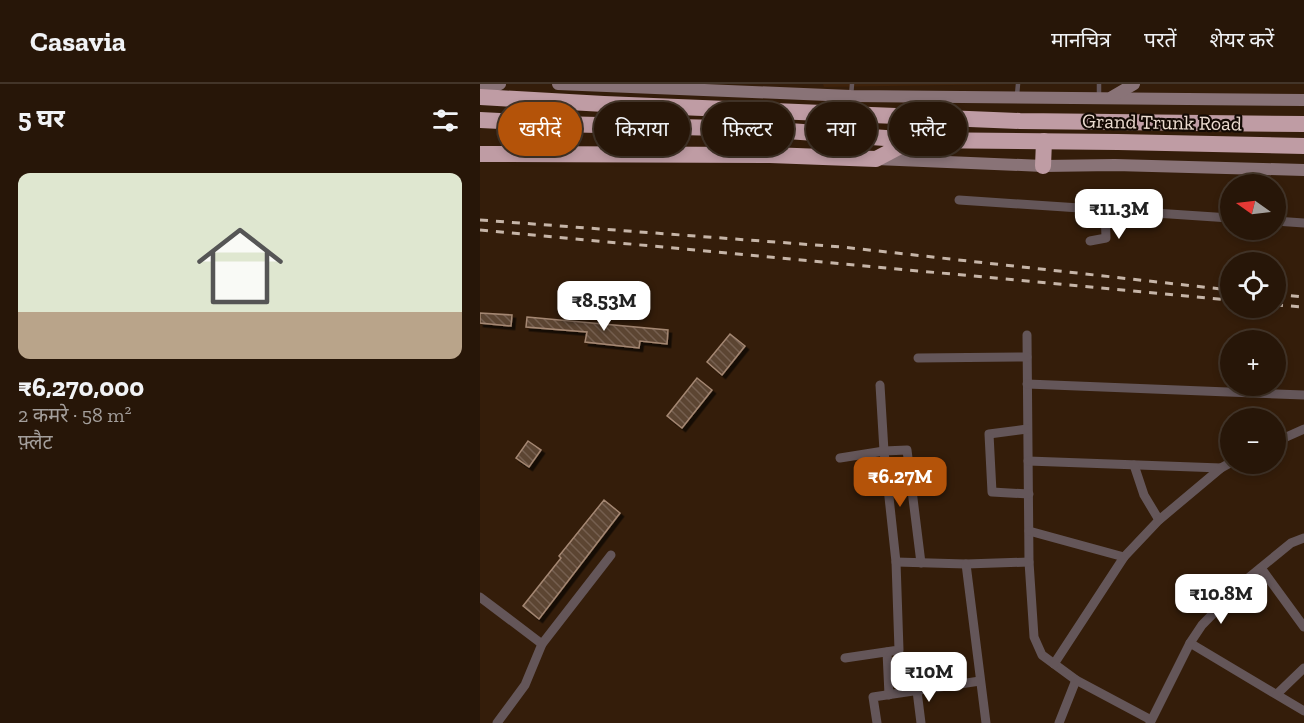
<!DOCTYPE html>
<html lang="hi">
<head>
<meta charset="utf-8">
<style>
	:root { --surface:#271608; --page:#332316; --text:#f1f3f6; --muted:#a49f9c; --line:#433529; --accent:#b45309 }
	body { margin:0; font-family:"Zilla Slab","Noto Sans Devanagari",serif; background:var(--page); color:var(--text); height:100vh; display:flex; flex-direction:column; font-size:22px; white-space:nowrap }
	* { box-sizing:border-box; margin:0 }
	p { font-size:20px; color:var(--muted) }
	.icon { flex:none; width:33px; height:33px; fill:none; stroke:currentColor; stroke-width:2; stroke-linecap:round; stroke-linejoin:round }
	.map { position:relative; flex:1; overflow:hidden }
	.side { display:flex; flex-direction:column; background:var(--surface); width:480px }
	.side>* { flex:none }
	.hud { position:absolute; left:18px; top:18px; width:570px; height:54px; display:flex; gap:12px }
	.needle { width:39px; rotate:284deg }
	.controls { position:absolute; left:740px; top:90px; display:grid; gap:12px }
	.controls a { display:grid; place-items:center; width:66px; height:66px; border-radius:50%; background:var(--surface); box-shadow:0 3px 9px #0003,0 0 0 2px var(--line); font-size:30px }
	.price { position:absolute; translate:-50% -51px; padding:0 14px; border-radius:12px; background:#fff; color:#222; font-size:20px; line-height:39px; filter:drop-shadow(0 2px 3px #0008) }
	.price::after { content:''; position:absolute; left:50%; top:36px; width:18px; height:14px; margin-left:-9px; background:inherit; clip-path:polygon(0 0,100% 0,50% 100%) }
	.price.selected { background:var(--accent); color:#fff }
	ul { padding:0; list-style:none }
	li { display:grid; align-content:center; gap:12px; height:318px; padding:0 18px }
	li span { display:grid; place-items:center; height:186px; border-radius:12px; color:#555 }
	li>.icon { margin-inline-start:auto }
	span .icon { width:108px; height:108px; fill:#fffc; stroke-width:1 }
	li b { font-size:26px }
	h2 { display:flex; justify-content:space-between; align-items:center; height:72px; padding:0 18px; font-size:26px }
	.chip { padding:0 21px; border-radius:27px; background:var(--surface); box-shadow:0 3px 9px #0003,0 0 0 2px var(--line); font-size:21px; line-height:54px }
	.chip.selected { background:var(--accent); color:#fff }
	header { display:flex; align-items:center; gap:36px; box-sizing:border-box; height:84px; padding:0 30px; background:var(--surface); border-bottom:2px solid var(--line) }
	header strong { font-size:28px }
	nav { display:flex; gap:33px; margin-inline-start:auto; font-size:21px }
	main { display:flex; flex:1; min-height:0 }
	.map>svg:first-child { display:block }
</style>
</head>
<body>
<header>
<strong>Casavia</strong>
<nav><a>मानचित्र</a><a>परतें</a><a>शेयर करें</a></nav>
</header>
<main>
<section class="side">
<h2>5 घर<svg class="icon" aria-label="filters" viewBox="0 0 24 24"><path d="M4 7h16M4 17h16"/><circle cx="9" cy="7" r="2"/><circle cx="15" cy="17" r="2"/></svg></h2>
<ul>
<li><span style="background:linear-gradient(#dfe7d0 75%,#b9a48a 0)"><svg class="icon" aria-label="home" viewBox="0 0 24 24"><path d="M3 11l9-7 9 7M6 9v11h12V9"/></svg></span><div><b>₹6,270,000</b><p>2 कमरे · 58 m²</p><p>फ़्लैट</p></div></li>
</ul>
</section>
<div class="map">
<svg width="824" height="639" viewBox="0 0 824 639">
	<defs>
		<pattern id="building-back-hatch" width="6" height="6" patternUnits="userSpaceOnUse" patternTransform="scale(1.5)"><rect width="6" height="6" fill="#5c4433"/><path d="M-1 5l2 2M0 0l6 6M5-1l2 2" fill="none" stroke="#745e50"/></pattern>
		<filter id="shadow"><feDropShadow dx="3.5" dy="3.5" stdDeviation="0" flood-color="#0009"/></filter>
	</defs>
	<rect width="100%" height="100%" fill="#341d0a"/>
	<!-- built -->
	<polygon fill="#3f220a" points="343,0 542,0 344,3"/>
	<!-- building -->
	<g fill="url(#building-back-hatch)" stroke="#a48772" stroke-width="1.5" filter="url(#shadow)">
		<polygon points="0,229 32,231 31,242 0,239"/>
		<polygon points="47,233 188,246 187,260 160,257 159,264 105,258 107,248 46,243"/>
		<polygon points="250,250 265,262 242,291 227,278"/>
		<polygon points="217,294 232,306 202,344 187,332"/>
		<polygon points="48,357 61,366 49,383 36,374"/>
		<polygon points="124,416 140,429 59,535 43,522 81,474 79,472"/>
	</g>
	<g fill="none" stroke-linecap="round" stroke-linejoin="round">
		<!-- lane -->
		<g stroke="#645659" stroke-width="4.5">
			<polyline points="619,0 619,14"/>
			<polyline points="537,11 538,0"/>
			<polyline points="371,12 372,0"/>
		</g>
		<!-- street -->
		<g stroke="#645659" stroke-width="9">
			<polyline points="479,116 750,134"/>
			<polyline points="795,137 824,139"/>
			<polyline points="610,157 626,154 625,125"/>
			<polyline points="547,251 549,478 554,553 562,571 596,596 671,636"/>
			<polyline points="438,274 547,273"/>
			<polyline points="547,300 824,311"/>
			<polyline points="547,345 509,350 512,408 549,410"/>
			<polyline points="795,358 824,345"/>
			<polyline points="360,374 404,367 427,366 441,479"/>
			<polyline points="548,377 741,384"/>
			<polyline points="654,381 664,411 679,436"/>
			<polyline points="549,447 644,473"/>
			<polyline points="416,478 486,480 549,478"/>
			<polyline points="486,480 506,639"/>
			<polyline points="781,484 824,543"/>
			<polyline points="0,513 62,560"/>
			<polyline points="710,559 824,627"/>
			<polyline points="407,568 409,611"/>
			<polyline points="365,574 419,566 416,478 404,367 400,301"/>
			<polyline points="574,580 644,473 679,436 741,384 750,379"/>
			<polyline points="437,607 441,639"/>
			<polyline points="797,610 824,584"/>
			<polyline points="17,639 45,601 62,560 131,471"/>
			<polyline points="397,639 393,613 500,597"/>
			<polyline points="579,639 596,596"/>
			<polyline points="670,639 710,559 722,541 767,495 811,459 824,454"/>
		</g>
		<!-- secondary -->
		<g stroke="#897377" stroke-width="12">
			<polyline points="78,0 371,12 824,16"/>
			<polyline points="0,6 20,0"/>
			<polyline points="632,13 654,0"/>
			<polyline points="396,75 563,82 635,81 824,86"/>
		</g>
		<!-- highway -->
		<g stroke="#bf9ca4" stroke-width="16">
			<polyline points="0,13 124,20 540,37 824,40"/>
			<polyline points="0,36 78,40 280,45 433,56 638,58 824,62"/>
			<polyline points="0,70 290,71 396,75 432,56"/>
			<polyline points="563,82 564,57"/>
		</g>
		<!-- rail -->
		<g stroke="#c6b5a8" stroke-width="3" stroke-dasharray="8 8" stroke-linecap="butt">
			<polyline points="0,136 362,163 750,206"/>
			<polyline points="0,146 750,216"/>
			<polyline points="795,210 824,213"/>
			<polyline points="795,221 824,223"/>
		</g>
	</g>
	<g text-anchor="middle" stroke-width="4.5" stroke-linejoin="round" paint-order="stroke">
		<!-- street labels -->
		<g font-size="20" fill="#ecdcd1" stroke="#140a04">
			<text transform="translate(682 38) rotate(1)" y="7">Grand Trunk Road</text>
		</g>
	</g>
</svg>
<div class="controls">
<a><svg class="needle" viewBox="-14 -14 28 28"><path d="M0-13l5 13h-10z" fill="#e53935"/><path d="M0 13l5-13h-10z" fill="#a49f9c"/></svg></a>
<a><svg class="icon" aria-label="locate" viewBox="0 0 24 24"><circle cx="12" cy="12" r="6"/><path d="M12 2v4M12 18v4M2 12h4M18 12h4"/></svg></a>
<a>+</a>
<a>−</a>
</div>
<b class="price" style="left:639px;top:156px">₹11.3M</b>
<b class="price" style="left:124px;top:248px">₹8.53M</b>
<b class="price selected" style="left:420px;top:424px">₹6.27M</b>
<b class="price" style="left:741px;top:541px">₹10.8M</b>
<b class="price" style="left:449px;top:619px">₹10M</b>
<div class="hud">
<a class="chip selected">खरीदें</a>
<a class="chip">किराया</a>
<a class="chip">फ़िल्टर</a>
<a class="chip">नया</a>
<a class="chip">फ़्लैट</a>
</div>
</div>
</main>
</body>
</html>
